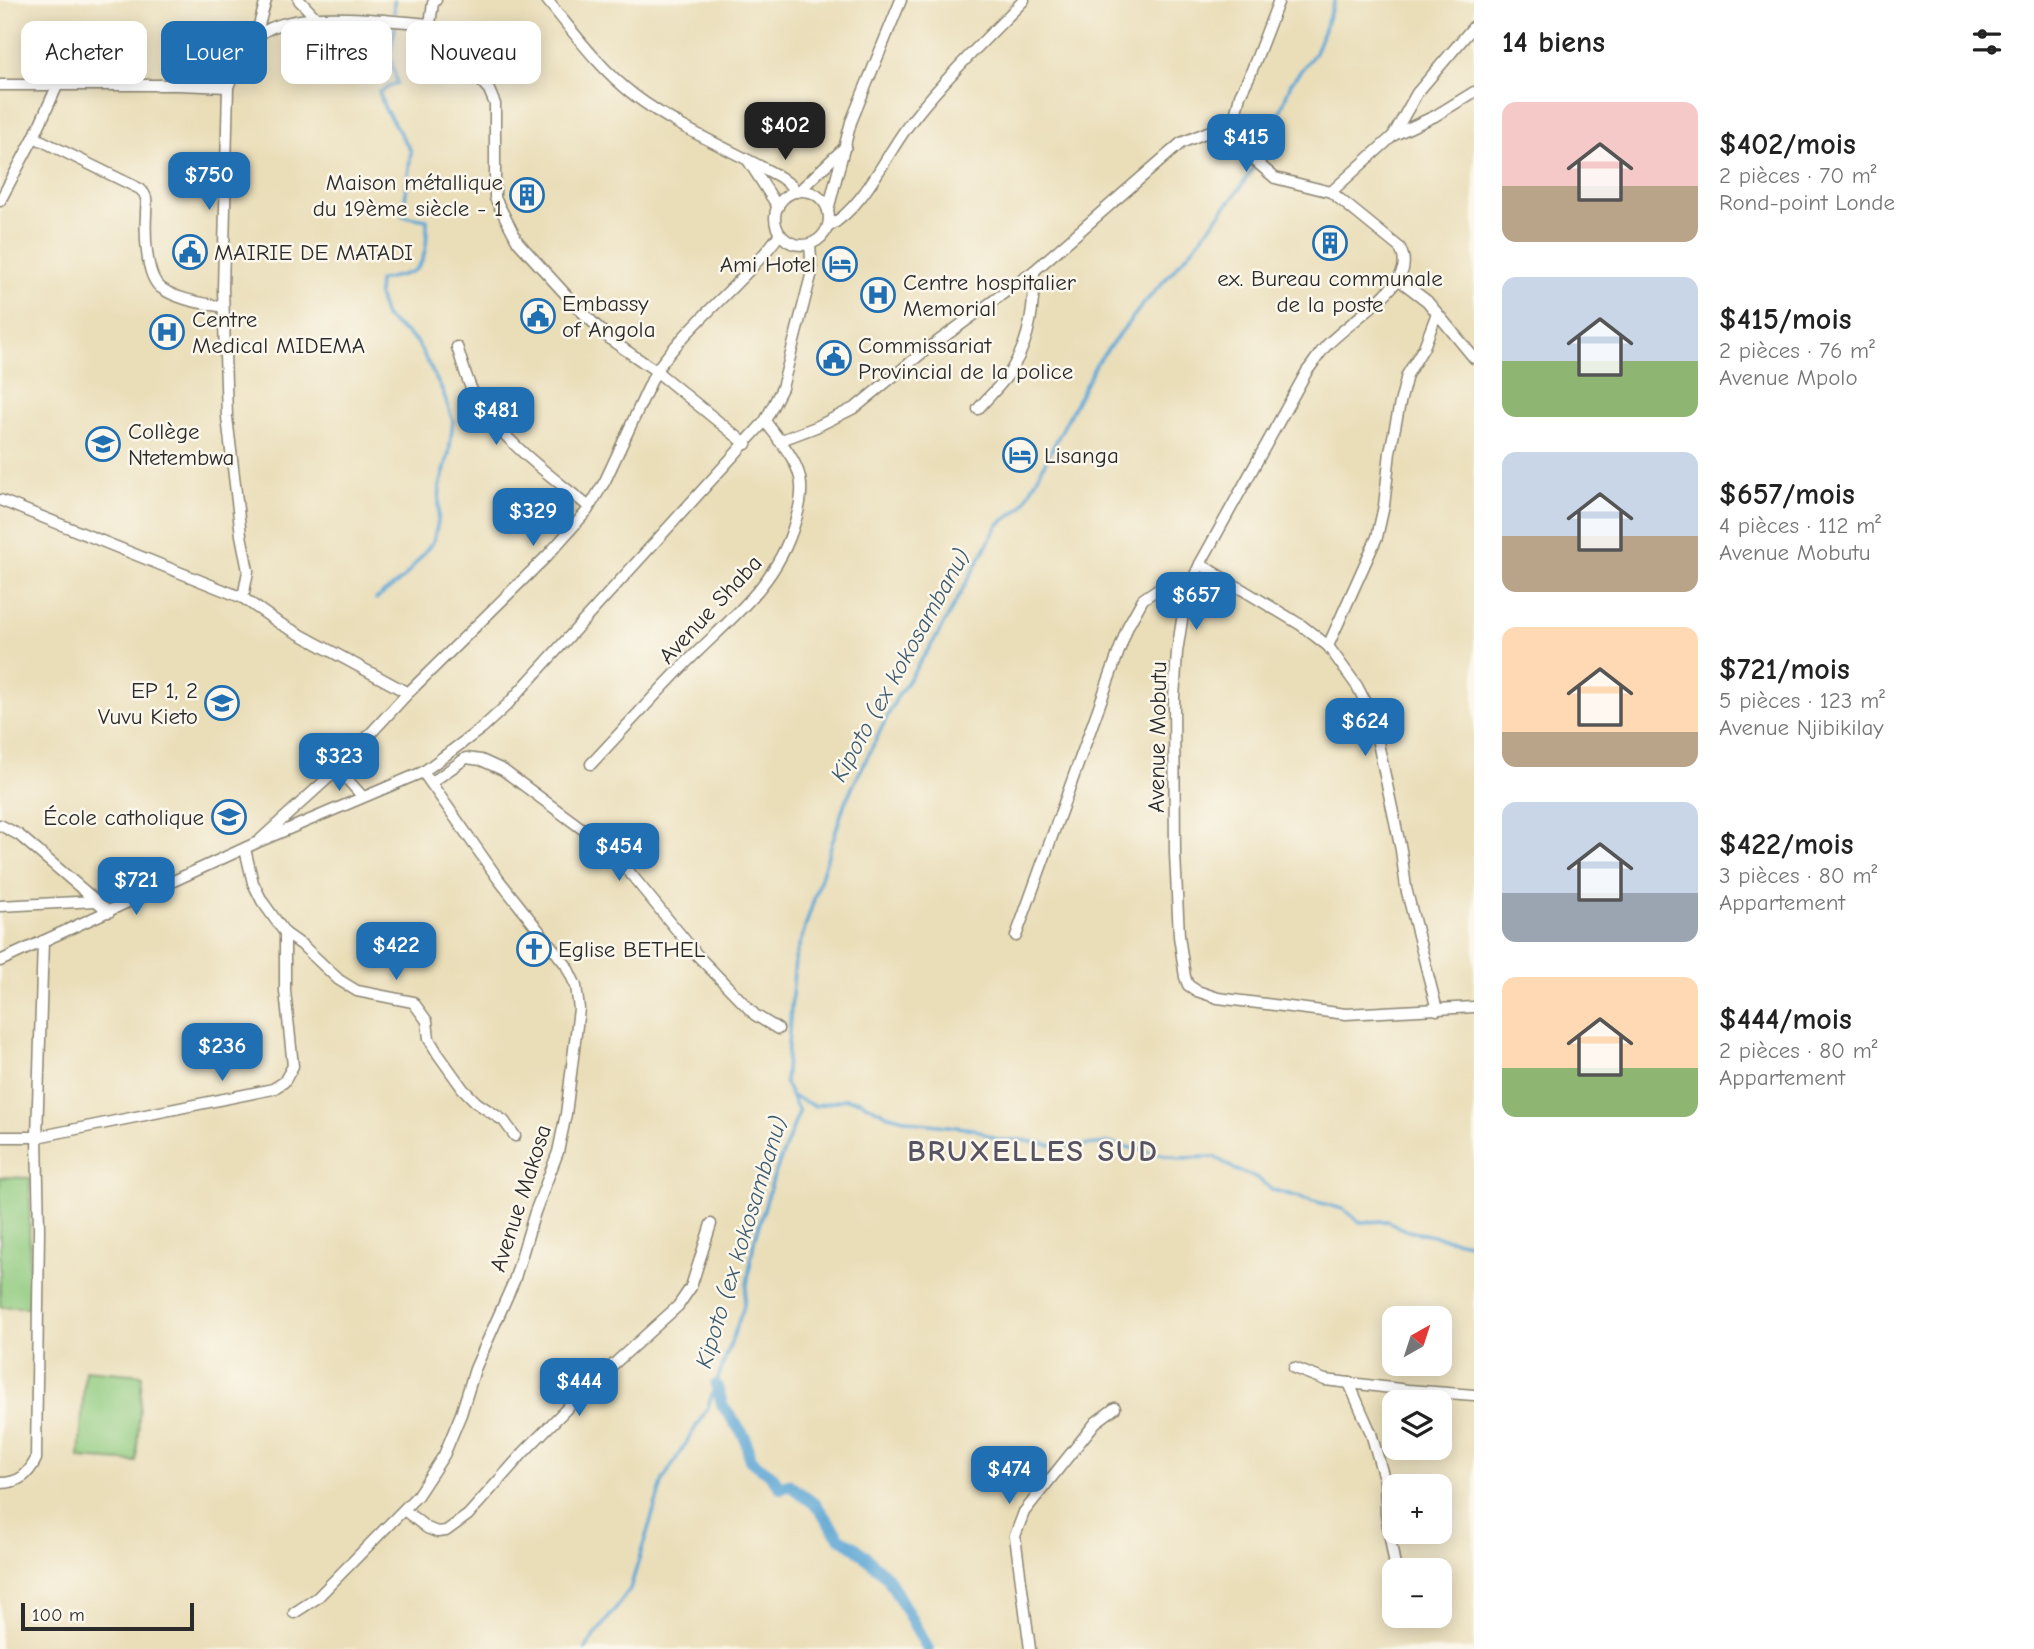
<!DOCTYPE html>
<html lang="fr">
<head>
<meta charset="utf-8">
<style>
	:root { --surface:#fff; --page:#f2f2f2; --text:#222; --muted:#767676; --accent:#1f6fb2 }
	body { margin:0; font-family:"Comic Neue",sans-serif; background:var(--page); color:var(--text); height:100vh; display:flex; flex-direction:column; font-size:26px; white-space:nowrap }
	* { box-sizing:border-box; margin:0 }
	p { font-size:23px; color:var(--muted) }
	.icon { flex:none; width:38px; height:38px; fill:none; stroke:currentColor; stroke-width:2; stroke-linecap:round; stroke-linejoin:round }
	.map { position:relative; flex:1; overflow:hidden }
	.panel { display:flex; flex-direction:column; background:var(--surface); width:560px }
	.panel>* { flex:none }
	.guide { position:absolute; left:21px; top:21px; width:665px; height:63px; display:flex; gap:14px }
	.needle { width:46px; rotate:39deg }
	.fabs { position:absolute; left:1382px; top:1306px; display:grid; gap:14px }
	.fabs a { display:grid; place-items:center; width:70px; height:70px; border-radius:14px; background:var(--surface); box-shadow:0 4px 18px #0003; font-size:35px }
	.scale { position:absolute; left:21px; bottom:18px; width:173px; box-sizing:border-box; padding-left:7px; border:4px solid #2b2b2b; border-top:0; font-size:19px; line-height:24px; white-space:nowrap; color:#2b2b2b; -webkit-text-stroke:5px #fbf7ec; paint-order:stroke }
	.price { position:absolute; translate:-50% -60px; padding:0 16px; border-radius:14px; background:var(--accent); color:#fff; font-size:23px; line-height:46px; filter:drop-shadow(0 2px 4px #0008) }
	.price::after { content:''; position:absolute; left:50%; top:42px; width:21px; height:16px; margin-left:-10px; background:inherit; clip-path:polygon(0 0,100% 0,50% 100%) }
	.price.current { background:#222; color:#fff }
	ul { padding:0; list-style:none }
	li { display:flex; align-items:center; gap:21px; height:175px; padding:0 28px }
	li span { display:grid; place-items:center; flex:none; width:196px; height:140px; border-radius:14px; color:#555 }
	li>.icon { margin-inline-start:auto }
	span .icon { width:84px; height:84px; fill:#fffc; stroke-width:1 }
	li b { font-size:30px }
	h2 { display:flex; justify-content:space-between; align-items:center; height:84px; padding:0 28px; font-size:30px }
	.pill { padding:0 24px; border-radius:14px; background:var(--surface); box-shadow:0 4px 18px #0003; font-size:24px; line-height:63px }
	.pill.current { background:var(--accent); color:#fff }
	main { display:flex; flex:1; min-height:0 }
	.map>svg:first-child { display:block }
</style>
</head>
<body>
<main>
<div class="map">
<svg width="1474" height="1649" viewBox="0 0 1474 1649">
	<rect width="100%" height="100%" fill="#fbf7ec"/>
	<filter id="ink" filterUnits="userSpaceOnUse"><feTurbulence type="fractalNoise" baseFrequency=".0143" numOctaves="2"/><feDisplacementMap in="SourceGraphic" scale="14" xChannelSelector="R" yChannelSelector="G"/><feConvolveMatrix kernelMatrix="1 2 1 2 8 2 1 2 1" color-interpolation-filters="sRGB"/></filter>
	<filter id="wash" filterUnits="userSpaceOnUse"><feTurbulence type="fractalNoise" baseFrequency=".00686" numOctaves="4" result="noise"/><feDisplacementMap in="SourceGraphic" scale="28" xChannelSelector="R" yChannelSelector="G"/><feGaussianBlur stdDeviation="1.57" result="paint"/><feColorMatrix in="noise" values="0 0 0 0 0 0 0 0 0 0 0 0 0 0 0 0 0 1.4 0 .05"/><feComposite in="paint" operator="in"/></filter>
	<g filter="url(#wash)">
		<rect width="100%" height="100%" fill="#eadeb9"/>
		<!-- green -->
		<g fill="#8fca7e" stroke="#5d7a54" stroke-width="2">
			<polygon points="0,1177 30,1178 29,1307 0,1307"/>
			<polygon points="85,1370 142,1375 136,1462 79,1458"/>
		</g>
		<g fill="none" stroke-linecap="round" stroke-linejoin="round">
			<!-- stream -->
			<g stroke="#5ca6d4" stroke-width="3.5">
				<polyline points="394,0 394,12"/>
				<path d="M376,599L403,579L433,542L438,522L440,487L449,453L453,421L443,392L417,342L385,317L378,295L379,281C389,277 402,276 411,272C428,264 427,236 427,220L403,216L411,151L385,109L379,92L397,83L390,55L395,28"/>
				<polyline points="794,1097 815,1106 845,1099 860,1101 885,1114 920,1123 974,1129 998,1140 1021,1140 1063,1147 1108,1143 1179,1158 1215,1157 1236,1170 1257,1178 1273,1190 1343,1209 1359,1222 1387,1221 1408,1231 1474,1244"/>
				<polyline points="585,1649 630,1589 663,1480 707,1409 743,1309 754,1242 773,1179 799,1112 785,1083 795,959 845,802 896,699 937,636 998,525 1022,507 1096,364 1140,308 1194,247 1238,191 1267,147 1291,83 1315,53 1335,0"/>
			</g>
			<!-- canal -->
			<polyline stroke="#5ca6d4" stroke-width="12" points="716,1385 723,1406 745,1437 750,1460 770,1474 781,1488 788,1484 816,1505 839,1537 856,1548 888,1578 928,1649"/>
		</g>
	</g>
	<g filter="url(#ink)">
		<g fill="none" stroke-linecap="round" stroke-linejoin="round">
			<!-- minor casing -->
			<g stroke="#8a8472" stroke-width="13">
				<g id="minor">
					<polyline points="299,0 315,17"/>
					<path d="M547,0C574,33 600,69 634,95C679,129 732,150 780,177L792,186L796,192"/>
					<path d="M1279,0L1250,75L1240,95L1234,121L1238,146L1275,178L1331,192L1400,248C1403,255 1405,260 1403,269C1396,293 1345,326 1327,345C1319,353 1314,363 1307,371L1200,564L1190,586L1184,607L1177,652L1174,698L1175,854L1179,936L1185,977L1188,985L1197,991L1218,998L1346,1014L1474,1007"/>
					<polyline points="430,24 433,3 436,0"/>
					<polyline points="255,39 266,0"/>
					<polyline points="0,85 178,85 228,87"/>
					<polyline points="1394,134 1417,93 1474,26"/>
					<path d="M34,137L140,189C149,197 146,203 146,214C145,232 145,276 161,288C178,300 203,303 223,307"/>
					<polyline points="749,162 778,207"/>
					<circle cx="802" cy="218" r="27"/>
					<polyline points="799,191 846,146"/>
					<polyline points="1331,192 1394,135 1435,116 1474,92"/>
					<polyline points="0,201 34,137 58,84"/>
					<polyline points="828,210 851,122 901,0"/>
					<path d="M828,227C867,205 886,152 914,118C947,76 987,38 1024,0"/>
					<polyline points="1437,313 1474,358"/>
					<path d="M457,347C463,364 467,383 476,398C502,441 551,476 589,507"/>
					<path d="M978,409C989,396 1005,382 1013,367C1031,337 1034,305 1034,271"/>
					<polyline points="779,441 816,427 856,407 922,353 1034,271 1181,143 1234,121"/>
					<polyline points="0,500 243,598 279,623 408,693"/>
					<polyline points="1200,564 1301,625 1328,646 1357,686 1372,715 1401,850 1406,888 1437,1010"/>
					<path d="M243,598L248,571L241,535L227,417L223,289L228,87C234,71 242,52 254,39C289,5 384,21 430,24L489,90L495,104V198L518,242L579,309L611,340L656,371L746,444"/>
					<polyline points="1328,646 1377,537 1384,506 1390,452 1400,403 1407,375 1424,347 1437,313 1427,301 1398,279"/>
					<path d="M591,764C621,732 651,699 682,667C727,621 777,586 795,522C799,510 802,498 801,485C800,462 778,439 765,421"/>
					<polyline points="338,769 363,797"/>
					<polyline points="431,783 466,758 481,760 503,770 600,842 621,862 698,956 755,1015 778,1029"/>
					<polyline points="0,825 19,835 109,912"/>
					<path d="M261,839L338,769L408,693L547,556L587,511L605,481L656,371C692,320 743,284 780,234"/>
					<polyline points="245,849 253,883 262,901 285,933 302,945 339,980 357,991 413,1002 427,1021 429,1039 438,1054 463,1089 477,1103 504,1121 515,1136"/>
					<polyline points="0,906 96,901"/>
					<polyline points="1016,936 1128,626 1143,599 1165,584 1190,586"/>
					<polyline points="0,961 258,842 423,772 482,728 507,705 765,421 782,388 807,291 812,272 810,245"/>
					<polyline points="0,1137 37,1137 273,1089 284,1082 293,1066 285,991 285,933"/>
					<polyline points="1294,1368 1325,1380 1408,1390 1474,1395"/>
					<polyline points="1349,1383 1371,1433 1385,1482 1386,1515 1395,1566 1393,1595"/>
					<path d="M0,1483C19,1483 28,1475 36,1459L39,1230L37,1137L43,941"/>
					<polyline points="404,1510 427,1528 437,1532 446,1531 468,1515 524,1452 583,1392 678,1306 691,1287 711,1224"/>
					<polyline points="294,1613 317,1598 417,1496 444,1455 461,1414 475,1369 514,1281 535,1212 558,1152 566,1114 579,1009 576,986 566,965 499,880 423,772"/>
					<polyline points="1030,1649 1015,1536 1024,1512 1096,1422 1115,1408"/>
				</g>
			</g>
			<!-- minor -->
			<use href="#minor" stroke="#fff" stroke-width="10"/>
		</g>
	</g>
	<!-- icons -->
	<defs>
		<g id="building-ring" transform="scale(1.75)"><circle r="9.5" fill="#fbf7ec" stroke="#1f6fb2" stroke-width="1.5"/><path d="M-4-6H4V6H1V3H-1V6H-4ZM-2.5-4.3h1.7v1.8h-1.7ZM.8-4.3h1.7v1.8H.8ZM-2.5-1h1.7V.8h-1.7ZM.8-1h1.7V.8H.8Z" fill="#1f6fb2"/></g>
		<g id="civic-ring" transform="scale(1.75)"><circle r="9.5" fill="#fbf7ec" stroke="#1f6fb2" stroke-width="1.5"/><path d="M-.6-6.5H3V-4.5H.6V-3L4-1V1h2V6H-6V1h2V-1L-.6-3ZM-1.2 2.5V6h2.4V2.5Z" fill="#1f6fb2"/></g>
		<g id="hotel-ring" transform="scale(1.75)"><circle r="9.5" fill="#fbf7ec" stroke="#1f6fb2" stroke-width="1.5"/><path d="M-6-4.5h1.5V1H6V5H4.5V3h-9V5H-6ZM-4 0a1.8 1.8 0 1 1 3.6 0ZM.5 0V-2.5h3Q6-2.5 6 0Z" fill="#1f6fb2"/></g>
		<g id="hospital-ring" transform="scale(1.75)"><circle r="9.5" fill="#fbf7ec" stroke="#1f6fb2" stroke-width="1.5"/><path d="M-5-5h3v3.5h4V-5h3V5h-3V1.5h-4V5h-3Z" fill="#1f6fb2"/></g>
		<g id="school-ring" transform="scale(1.75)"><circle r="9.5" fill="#fbf7ec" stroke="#1f6fb2" stroke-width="1.5"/><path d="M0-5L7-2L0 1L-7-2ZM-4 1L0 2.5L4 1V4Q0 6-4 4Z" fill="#1f6fb2"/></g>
		<g id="church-ring" transform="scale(1.75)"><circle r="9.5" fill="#fbf7ec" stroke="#1f6fb2" stroke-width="1.5"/><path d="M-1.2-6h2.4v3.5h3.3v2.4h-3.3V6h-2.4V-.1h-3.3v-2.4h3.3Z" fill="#1f6fb2"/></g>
	</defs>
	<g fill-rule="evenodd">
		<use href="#building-ring" x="527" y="195"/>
		<use href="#building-ring" x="1330" y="243"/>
		<use href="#civic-ring" x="190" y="252"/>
		<use href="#hotel-ring" x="840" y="264"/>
		<use href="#hospital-ring" x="878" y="295"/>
		<use href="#civic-ring" x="538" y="316"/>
		<use href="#hospital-ring" x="167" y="332"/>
		<use href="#civic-ring" x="834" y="358"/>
		<use href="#school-ring" x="103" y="444"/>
		<use href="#hotel-ring" x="1020" y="455"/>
		<use href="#school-ring" x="222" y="703"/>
		<use href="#school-ring" x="229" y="817"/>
		<use href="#church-ring" x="534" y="949"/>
	</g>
	<g text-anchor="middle" stroke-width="5" stroke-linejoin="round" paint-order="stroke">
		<!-- poi labels -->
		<g font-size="23" fill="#2b2b2b" stroke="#fbf7ec" text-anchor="start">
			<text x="503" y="190" text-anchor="end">Maison métallique<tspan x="503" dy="26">du 19ème siècle - 1</tspan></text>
			<text x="214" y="260">MAIRIE DE MATADI</text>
			<text x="816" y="272" text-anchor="end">Ami Hotel</text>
			<text x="1330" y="286" text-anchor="middle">ex. Bureau communale<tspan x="1330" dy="26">de la poste</tspan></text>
			<text x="903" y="290">Centre hospitalier<tspan x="903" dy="26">Memorial</tspan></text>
			<text x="562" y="311">Embassy<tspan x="562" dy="26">of Angola</tspan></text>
			<text x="192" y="327">Centre<tspan x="192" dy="26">Medical MIDEMA</tspan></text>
			<text x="858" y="353">Commissariat<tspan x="858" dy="26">Provincial de la police</tspan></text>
			<text x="128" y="439">Collège<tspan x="128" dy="26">Ntetembwa</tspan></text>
			<text x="1044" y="463">Lisanga</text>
			<text x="198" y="698" text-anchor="end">EP 1, 2<tspan x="198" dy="26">Vuvu Kieto</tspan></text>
			<text x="204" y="825" text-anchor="end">École catholique</text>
			<text x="558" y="957">Eglise BETHEL</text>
		</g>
		<!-- street labels -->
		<g font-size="23" fill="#2b2b2b" stroke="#fbf7ec">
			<text transform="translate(710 609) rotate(-47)" y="8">Avenue Shaba</text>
			<text transform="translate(1157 737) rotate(-89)" y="8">Avenue Mobutu</text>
			<text transform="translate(520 1198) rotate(-72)" y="8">Avenue Makosa</text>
		</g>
		<!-- water labels -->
		<g font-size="24" font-style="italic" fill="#3f5c6f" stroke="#fbf7ec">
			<text transform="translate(900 665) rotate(-61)" y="8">Kipoto (ex kokosambanu)</text>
			<text transform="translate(741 1242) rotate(-73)" y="8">Kipoto (ex kokosambanu)</text>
		</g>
		<!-- district labels -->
		<g font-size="30" font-weight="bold" letter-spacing="2" fill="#585362" stroke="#fbf7ec">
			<text x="1033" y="1161">BRUXELLES SUD</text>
		</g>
	</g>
</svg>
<div class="fabs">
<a><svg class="needle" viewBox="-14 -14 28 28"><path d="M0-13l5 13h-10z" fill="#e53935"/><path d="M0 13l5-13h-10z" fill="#767676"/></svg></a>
<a><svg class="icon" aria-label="layers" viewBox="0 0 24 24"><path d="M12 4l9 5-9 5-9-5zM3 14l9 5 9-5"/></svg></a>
<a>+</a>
<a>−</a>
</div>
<div class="scale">100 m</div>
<b class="price current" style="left:785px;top:162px">$402</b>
<b class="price" style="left:1246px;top:174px">$415</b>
<b class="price" style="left:209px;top:212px">$750</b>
<b class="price" style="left:496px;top:447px">$481</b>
<b class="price" style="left:533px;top:548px">$329</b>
<b class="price" style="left:1196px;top:632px">$657</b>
<b class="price" style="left:1365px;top:758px">$624</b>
<b class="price" style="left:339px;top:793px">$323</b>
<b class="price" style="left:619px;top:883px">$454</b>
<b class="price" style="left:136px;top:917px">$721</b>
<b class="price" style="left:396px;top:982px">$422</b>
<b class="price" style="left:222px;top:1083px">$236</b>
<b class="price" style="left:579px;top:1418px">$444</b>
<b class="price" style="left:1009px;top:1506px">$474</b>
<div class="guide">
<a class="pill">Acheter</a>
<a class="pill current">Louer</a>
<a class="pill">Filtres</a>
<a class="pill">Nouveau</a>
</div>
</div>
<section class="panel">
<h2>14 biens<svg class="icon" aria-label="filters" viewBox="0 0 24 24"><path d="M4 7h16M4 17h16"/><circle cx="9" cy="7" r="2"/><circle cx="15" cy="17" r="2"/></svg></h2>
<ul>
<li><span style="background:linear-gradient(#f6c9c9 60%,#b9a48a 0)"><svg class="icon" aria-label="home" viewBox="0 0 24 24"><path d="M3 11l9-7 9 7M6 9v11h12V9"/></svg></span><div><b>$402/mois</b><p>2 pièces · 70 m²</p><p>Rond-point Londe</p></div></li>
<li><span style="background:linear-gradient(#c9d6e8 60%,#8fb573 0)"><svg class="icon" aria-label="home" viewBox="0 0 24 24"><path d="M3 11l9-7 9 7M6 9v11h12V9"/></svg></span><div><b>$415/mois</b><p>2 pièces · 76 m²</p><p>Avenue Mpolo</p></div></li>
<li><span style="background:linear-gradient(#c9d6e8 60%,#b9a48a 0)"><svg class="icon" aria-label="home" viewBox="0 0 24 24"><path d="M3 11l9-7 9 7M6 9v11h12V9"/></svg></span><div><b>$657/mois</b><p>4 pièces · 112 m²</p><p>Avenue Mobutu</p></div></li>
<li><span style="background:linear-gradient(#ffd9b3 75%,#b9a48a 0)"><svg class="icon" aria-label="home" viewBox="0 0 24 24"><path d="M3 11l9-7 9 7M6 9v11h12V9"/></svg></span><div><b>$721/mois</b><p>5 pièces · 123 m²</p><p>Avenue Njibikilay</p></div></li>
<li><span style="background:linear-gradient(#c9d6e8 65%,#9aa5b1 0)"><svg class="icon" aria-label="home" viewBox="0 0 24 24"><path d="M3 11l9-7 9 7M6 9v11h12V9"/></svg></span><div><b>$422/mois</b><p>3 pièces · 80 m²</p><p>Appartement</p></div></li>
<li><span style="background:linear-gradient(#ffd9b3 65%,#8fb573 0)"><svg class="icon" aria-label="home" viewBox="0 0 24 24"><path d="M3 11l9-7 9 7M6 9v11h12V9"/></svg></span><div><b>$444/mois</b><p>2 pièces · 80 m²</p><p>Appartement</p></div></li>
</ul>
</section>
</main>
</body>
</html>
